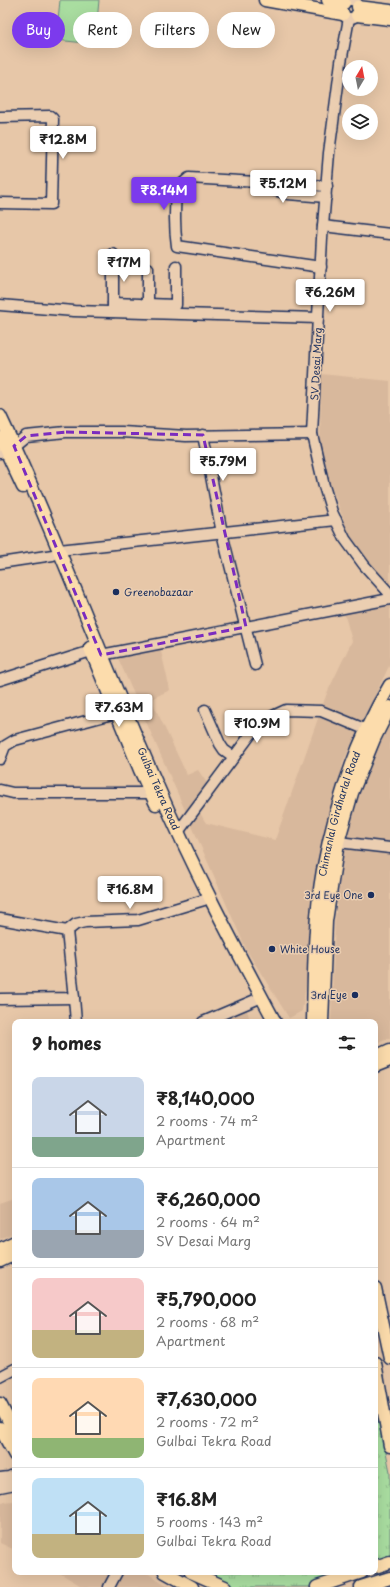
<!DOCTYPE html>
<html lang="en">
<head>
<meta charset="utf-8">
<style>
	:root { --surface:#fff; --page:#f6f6f6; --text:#222; --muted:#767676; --line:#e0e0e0; --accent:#7c3aed }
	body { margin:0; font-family:"Playpen Sans",sans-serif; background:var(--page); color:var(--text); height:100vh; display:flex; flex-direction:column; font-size:15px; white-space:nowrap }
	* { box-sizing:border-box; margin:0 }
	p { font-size:13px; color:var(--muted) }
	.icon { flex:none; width:22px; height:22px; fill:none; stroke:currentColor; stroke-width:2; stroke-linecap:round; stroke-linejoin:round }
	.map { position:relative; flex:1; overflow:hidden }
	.side { position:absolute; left:12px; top:1019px; width:366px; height:556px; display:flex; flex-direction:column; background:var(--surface); border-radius:8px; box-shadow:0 4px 16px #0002 }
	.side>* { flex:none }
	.top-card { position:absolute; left:12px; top:12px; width:366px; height:36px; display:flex; gap:8px }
	.needle { width:26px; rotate:10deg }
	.tools { position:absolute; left:342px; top:60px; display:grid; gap:8px }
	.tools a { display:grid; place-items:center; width:36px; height:36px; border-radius:50%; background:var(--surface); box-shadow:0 4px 16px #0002; font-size:20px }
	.price { position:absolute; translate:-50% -34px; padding:0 9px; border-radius:4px; background:#fff; color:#222; font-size:13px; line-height:26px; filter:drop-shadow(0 1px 2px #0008) }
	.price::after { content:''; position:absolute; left:50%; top:24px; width:12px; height:9px; margin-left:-6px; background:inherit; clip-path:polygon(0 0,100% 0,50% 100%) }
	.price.active { background:var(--accent); color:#fff }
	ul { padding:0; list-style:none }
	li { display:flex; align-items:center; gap:12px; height:100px; padding:0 20px }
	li+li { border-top:1px solid var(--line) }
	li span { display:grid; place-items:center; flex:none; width:112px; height:80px; border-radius:8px; color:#555 }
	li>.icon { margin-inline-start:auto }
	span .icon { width:48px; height:48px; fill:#fffc; stroke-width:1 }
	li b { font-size:17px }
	h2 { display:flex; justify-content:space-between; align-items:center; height:48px; padding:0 20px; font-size:17px }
	.tag { padding:0 14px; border-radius:18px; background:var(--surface); box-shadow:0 4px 16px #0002; font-size:14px; line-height:36px }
	.tag.active { background:var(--accent); color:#fff }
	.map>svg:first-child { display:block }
</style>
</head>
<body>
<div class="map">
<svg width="390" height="1587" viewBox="0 0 390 1587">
	<defs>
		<pattern id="park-tufts" width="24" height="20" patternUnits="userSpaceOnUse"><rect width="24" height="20" fill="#a9dda0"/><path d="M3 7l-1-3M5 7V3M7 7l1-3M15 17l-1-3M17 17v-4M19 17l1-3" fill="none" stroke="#91be8c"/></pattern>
	</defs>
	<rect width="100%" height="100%" fill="#e7c7a8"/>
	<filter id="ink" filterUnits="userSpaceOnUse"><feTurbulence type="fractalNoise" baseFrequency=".025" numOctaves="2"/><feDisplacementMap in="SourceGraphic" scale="8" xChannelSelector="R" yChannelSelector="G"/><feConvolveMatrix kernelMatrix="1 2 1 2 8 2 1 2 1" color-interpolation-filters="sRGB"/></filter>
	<g filter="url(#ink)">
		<!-- built -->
		<g fill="#d8b89c">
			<polygon points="321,374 390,381 390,585 368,562 350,537 325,469 320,447"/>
			<polygon points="390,601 390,664 343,762 302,1011 289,1018 247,951 118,658 160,647 170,690 151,699 187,775 198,770 209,786 195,805 206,823 275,840 327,693 352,641 344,612"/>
			<polygon points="390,721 390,1038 375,1044 375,1022 331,1022 335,920 347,829 381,736"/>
			<polygon points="246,1008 251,1022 216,1022"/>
			<polygon points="15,1198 15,1232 0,1239 0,1203"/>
			<polygon points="15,1501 15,1550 0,1543 0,1502"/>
			<polygon points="58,1572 145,1572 170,1587 83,1587"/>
		</g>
		<!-- green -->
		<polygon fill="#a9dda0" stroke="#62867f" points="60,0 99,0 95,44 56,40"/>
		<!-- park -->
		<g fill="url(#park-tufts)" stroke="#62867f">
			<polygon points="375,1397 390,1472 390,1556 375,1565"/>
			<polygon points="206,1572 362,1572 317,1587 232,1587"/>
		</g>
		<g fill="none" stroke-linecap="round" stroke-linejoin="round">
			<!-- minor casing -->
			<g stroke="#1b2f5e" stroke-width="13">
				<g id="minor">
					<circle cx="350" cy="9" r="9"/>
					<polyline points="349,18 341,62 329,153 322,238 312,434 324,486 332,512 345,539 364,565 390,594"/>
					<polyline points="0,117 50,116 53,119 51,204 0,203"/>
					<polyline points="258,185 288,194 326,197"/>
					<polyline points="323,226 390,234"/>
					<path d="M321,267L177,246C174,226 175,209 176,189L189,178L327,186"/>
					<polyline points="113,303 140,304"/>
					<polyline points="148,304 176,305 176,266"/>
					<polyline points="0,305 74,311 318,318"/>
					<polyline points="148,311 148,268"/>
					<polyline points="113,312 113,254"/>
					<polyline points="203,435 222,533 255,665"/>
					<polyline points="0,453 14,446 26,436 66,432 122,432 186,436 312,434"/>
					<polyline points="59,550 336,520"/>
					<polyline points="0,563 53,555"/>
					<polyline points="101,655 390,599"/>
					<polyline points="0,680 91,651"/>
					<polyline points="205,710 220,744 224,750 234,757"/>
					<polyline points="0,759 5,746 15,740 116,713"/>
					<polyline points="0,790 13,793 151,793"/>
					<polyline points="178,832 260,722 286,710 321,711 367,730"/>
					<polyline points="338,842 390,848"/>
					<polyline points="0,919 67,931 74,998 0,999"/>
					<polyline points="67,931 76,924 85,922 138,920 204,900"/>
					<polyline points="74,998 76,1022"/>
					<polyline points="203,1022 255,1000"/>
					<polyline points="0,1377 15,1369"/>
					<polyline points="0,1478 9,1477 15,1474"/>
					<polyline points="0,1487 15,1484"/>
					<polyline points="109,1587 117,1572"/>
				</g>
			</g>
			<!-- major casing -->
			<g stroke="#1b2f5e" stroke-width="15">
				<g id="major">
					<polyline points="265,0 343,14"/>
					<polyline points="328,0 344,3"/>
					<polyline points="358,7 390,11"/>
					<polyline points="357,15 390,19"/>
					<path id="s1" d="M0,416C57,537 103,663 157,785C192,866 233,944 275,1022"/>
					<polyline points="0,438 23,487"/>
					<polyline points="90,648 140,770 156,804"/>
					<path id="s2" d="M313,1022C314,972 314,920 323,870C335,806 356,741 390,685"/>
					<polyline points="322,1022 326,921 338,842 352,793 374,739 390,707"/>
					<polyline points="375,1057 390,1050"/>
					<polyline points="375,1066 390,1060"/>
					<polyline points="0,1249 15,1242"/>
					<polyline points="0,1261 15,1254"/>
					<polyline points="375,1288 390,1358"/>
					<polyline points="375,1363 390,1446"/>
					<polyline points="0,1404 15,1433"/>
					<polyline points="0,1428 15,1455"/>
					<polyline points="375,1567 390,1562"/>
					<polyline points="165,1572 192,1587"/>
					<polyline points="191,1572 225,1587"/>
					<polyline points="317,1587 362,1572"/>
					<polyline points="361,1587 390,1578"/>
				</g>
			</g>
			<!-- minor -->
			<use href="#minor" stroke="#ebceb1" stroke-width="10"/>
			<!-- major -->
			<use href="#major" stroke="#fcdcac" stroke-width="12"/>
		</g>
	</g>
	<!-- marked area -->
	<path fill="none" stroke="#7b2cbf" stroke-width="3" stroke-dasharray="8 5" stroke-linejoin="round" d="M66,432L203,435L246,627L101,655L14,446L26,436Z"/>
	<!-- markers -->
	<g fill="#1b2f5e" stroke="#ebceb1" stroke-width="1.5">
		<circle cx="116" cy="592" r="4"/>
		<circle cx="371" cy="895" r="4"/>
		<circle cx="272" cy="949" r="4"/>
		<circle cx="355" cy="995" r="4"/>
	</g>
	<g text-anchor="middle" stroke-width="3" stroke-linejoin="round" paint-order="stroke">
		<!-- street labels -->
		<g font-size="10" fill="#1b2f5e" stroke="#ebceb1">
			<text transform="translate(316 364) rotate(-87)" y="4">SV Desai Marg</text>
			<text dy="4" stroke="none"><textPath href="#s1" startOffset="405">Gulbai Tekra Road</textPath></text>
			<text dy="4" stroke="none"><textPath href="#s2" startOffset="211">Chimanlal Girdharlal Road</textPath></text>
		</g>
		<!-- poi labels -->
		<g font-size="10" fill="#1b2f5e" stroke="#ebceb1" text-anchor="start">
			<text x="124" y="596">Greenobazaar</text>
			<text x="363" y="899" text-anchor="end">3rd Eye One</text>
			<text x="280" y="953">White House</text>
			<text x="347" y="999" text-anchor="end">3rd Eye</text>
		</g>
	</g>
</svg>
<div class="tools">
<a><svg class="needle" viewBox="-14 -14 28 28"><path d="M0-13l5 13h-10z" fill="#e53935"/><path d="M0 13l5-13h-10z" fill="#767676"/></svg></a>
<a><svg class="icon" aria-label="layers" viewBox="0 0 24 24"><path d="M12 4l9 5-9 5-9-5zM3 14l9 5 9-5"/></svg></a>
</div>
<b class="price" style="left:63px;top:160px">₹12.8M</b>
<b class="price" style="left:283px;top:204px">₹5.12M</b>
<b class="price active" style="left:164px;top:211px">₹8.14M</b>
<b class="price" style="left:124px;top:283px">₹17M</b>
<b class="price" style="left:330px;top:313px">₹6.26M</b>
<b class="price" style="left:223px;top:482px">₹5.79M</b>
<b class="price" style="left:119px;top:728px">₹7.63M</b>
<b class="price" style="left:257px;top:744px">₹10.9M</b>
<b class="price" style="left:130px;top:910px">₹16.8M</b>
<div class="top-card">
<a class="tag active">Buy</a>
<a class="tag">Rent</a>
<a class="tag">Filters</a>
<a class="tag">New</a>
</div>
<section class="side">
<h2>9 homes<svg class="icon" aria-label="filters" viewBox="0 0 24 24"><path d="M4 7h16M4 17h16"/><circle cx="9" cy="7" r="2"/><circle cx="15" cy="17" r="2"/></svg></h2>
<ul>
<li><span style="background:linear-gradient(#c9d6e8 75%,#7fa58c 0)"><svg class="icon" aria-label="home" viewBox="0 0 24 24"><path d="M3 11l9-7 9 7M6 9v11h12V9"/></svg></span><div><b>₹8,140,000</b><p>2 rooms · 74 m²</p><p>Apartment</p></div></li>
<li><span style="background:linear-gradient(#a9c7e8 65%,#9aa5b1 0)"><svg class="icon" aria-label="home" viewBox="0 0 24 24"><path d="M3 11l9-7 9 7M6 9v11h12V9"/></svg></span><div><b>₹6,260,000</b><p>2 rooms · 64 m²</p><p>SV Desai Marg</p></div></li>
<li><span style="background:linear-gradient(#f6c9c9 65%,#c2b280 0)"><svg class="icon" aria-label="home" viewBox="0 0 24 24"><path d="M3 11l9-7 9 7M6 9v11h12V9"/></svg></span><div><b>₹5,790,000</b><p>2 rooms · 68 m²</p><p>Apartment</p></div></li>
<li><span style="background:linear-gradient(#ffd9b3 75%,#8fb573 0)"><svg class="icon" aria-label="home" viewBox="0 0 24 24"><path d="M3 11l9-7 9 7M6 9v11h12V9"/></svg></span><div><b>₹7,630,000</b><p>2 rooms · 72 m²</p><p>Gulbai Tekra Road</p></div></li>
<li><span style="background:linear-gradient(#bfe0f5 70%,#c2b280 0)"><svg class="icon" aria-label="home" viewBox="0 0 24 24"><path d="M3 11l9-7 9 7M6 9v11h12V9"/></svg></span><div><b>₹16.8M</b><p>5 rooms · 143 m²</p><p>Gulbai Tekra Road</p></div></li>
</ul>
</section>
</div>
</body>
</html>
